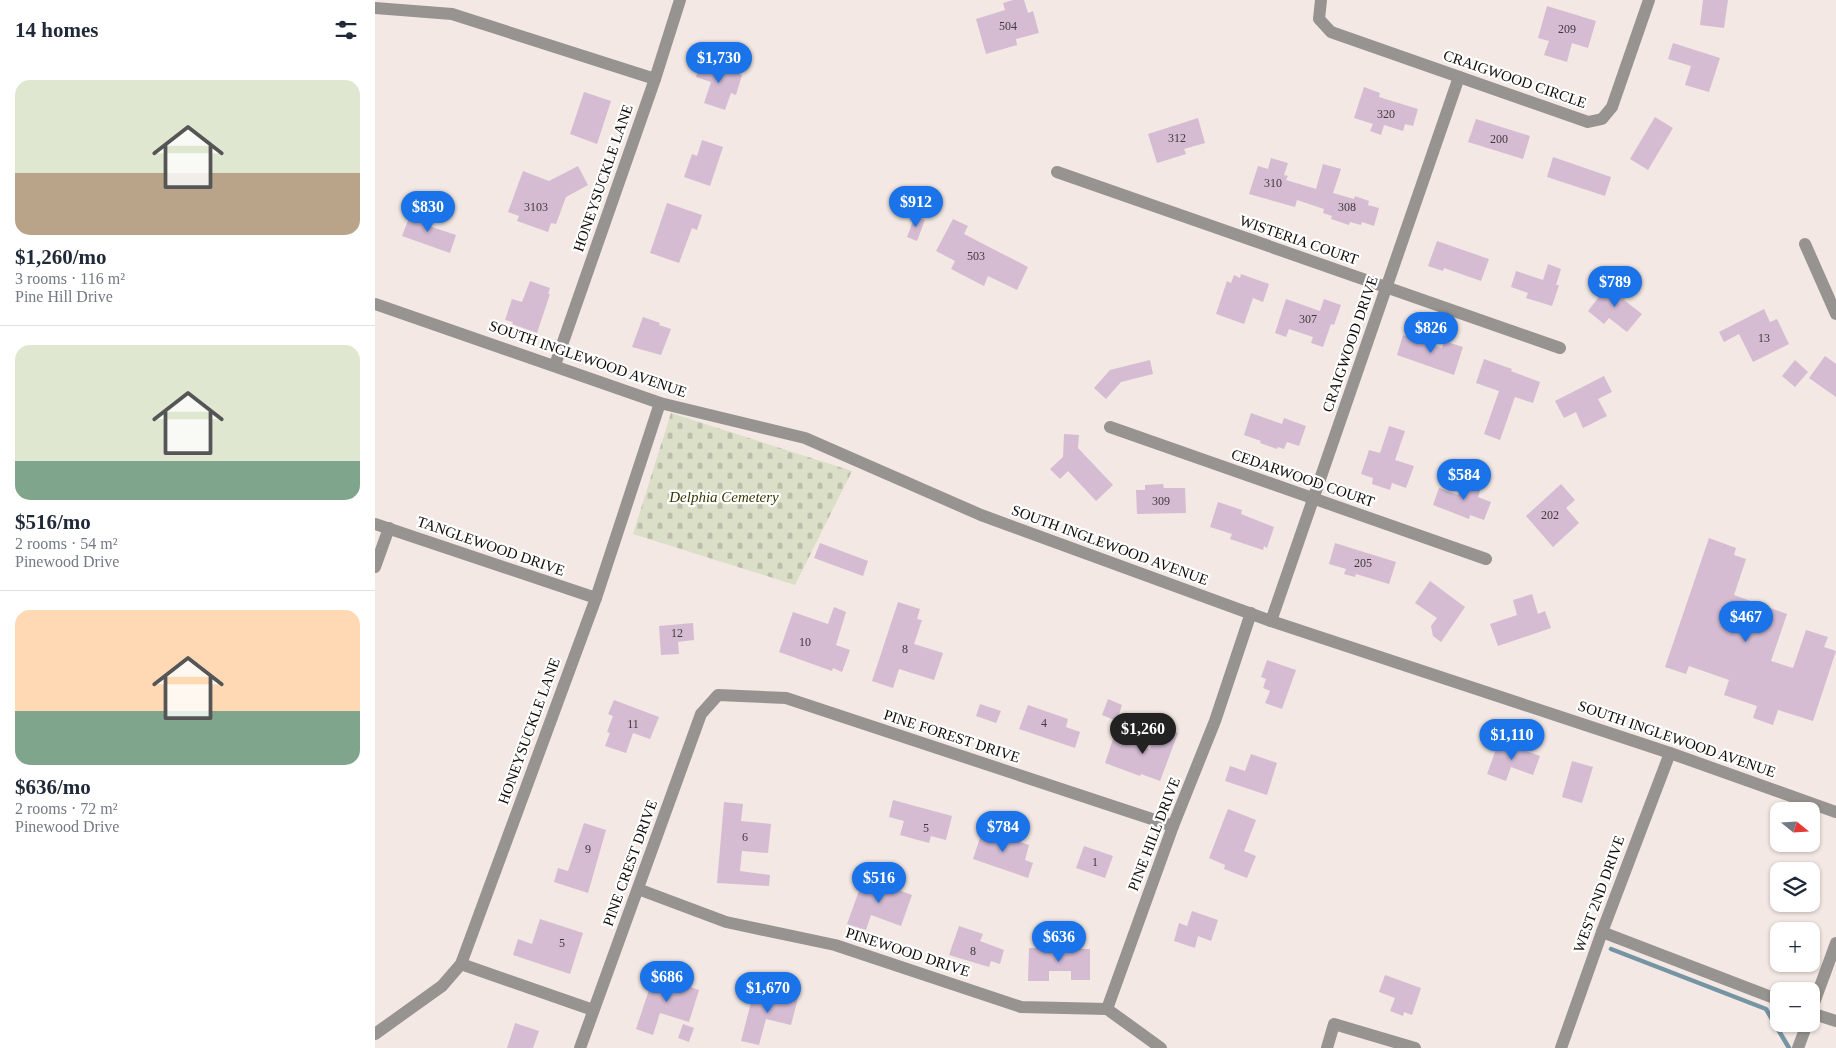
<!DOCTYPE html>
<html lang="en">
<head>
<meta charset="utf-8">
<style>
	:root { --surface:#fff; --page:#f2f2f3; --text:#1f2937; --muted:#747a83; --line:#e0e1e3; --accent:#1a73e8 }
	body { margin:0; font-family:"Times New Roman",serif; background:var(--page); color:var(--text); height:100vh; display:flex; flex-direction:column; font-size:19px; white-space:nowrap }
	* { box-sizing:border-box; margin:0 }
	p { font-size:16px; color:var(--muted) }
	.icon { flex:none; width:28px; height:28px; fill:none; stroke:currentColor; stroke-width:2; stroke-linecap:round; stroke-linejoin:round }
	.map { position:relative; flex:1; overflow:hidden }
	.side { display:flex; flex-direction:column; background:var(--surface); width:375px }
	.side>* { flex:none }
	.needle { width:32px; rotate:108deg }
	.tools { position:absolute; left:1395px; top:802px; display:grid; gap:10px }
	.tools a { display:grid; place-items:center; width:50px; height:50px; border-radius:10px; background:var(--surface); box-shadow:0 1px 4px #0004; font-size:25px }
	.price { position:absolute; translate:-50% -42px; padding:0 11px; border-radius:18px; background:var(--accent); color:#fff; font-size:16px; line-height:32px; filter:drop-shadow(0 1px 2px #0008) }
	.price::after { content:''; position:absolute; left:50%; top:30px; width:15px; height:11px; margin-left:-8px; background:inherit; clip-path:polygon(0 0,100% 0,50% 100%) }
	.price.on { background:#222; color:#fff }
	ul { padding:0; list-style:none }
	li { display:grid; align-content:center; gap:10px; height:265px; padding:0 15px }
	li+li { border-top:1px solid var(--line) }
	li span { display:grid; place-items:center; height:155px; border-radius:15px; color:#555 }
	li>.icon { margin-inline-start:auto }
	span .icon { width:90px; height:90px; fill:#fffc; stroke-width:1 }
	li b { font-size:21px }
	h2 { display:flex; justify-content:space-between; align-items:center; height:60px; padding:0 15px; font-size:21px }
	main { display:flex; flex:1; min-height:0 }
	.map>svg:first-child { display:block }
</style>
</head>
<body>
<main>
<section class="side">
<h2>14 homes<svg class="icon" aria-label="filters" viewBox="0 0 24 24"><path d="M4 7h16M4 17h16"/><circle cx="9" cy="7" r="2"/><circle cx="15" cy="17" r="2"/></svg></h2>
<ul>
<li><span style="background:linear-gradient(#dfe7d0 60%,#b9a48a 0)"><svg class="icon" aria-label="home" viewBox="0 0 24 24"><path d="M3 11l9-7 9 7M6 9v11h12V9"/></svg></span><div><b>$1,260/mo</b><p>3 rooms · 116 m²</p><p>Pine Hill Drive</p></div></li>
<li><span style="background:linear-gradient(#dfe7d0 75%,#7fa58c 0)"><svg class="icon" aria-label="home" viewBox="0 0 24 24"><path d="M3 11l9-7 9 7M6 9v11h12V9"/></svg></span><div><b>$516/mo</b><p>2 rooms · 54 m²</p><p>Pinewood Drive</p></div></li>
<li><span style="background:linear-gradient(#ffd9b3 65%,#7fa58c 0)"><svg class="icon" aria-label="home" viewBox="0 0 24 24"><path d="M3 11l9-7 9 7M6 9v11h12V9"/></svg></span><div><b>$636/mo</b><p>2 rooms · 72 m²</p><p>Pinewood Drive</p></div></li>
</ul>
</section>
<div class="map">
<svg width="1461" height="1048" viewBox="0 0 1461 1048">
	<defs>
		<pattern id="cemetery-stones" width="16" height="16" patternUnits="userSpaceOnUse" patternTransform="scale(1.25)"><rect width="16" height="16" fill="#dbdfc7"/><path d="M2 7V4a2 2 0 0 1 4 0v3zM10 15v-3a2 2 0 0 1 4 0v3z" fill="#bbbeaa"/></pattern>
	</defs>
	<rect width="100%" height="100%" fill="#f3e8e3"/>
	<!-- cemetery -->
	<polygon fill="url(#cemetery-stones)" points="296,413 477,471 420,585 258,534"/>
	<g fill="none" stroke-linecap="round" stroke-linejoin="round">
		<!-- stream -->
		<polyline stroke="#7595a4" stroke-width="4.5" points="1236,949 1391,1009 1414,1048"/>
	</g>
	<!-- building -->
	<g fill="#d5bcd3">
		<polygon points="638,0 649,0 653,13 658,11 664,33 641,39 642,45 611,54 601,19 630,10 628,3"/>
		<polygon points="1328,0 1353,0 1349,28 1325,25"/>
		<polygon points="1172,6 1221,21 1213,48 1197,43 1192,62 1169,55 1174,41 1163,38"/>
		<polygon points="1298,43 1345,58 1334,92 1310,85 1316,66 1293,59"/>
		<polygon points="327,60 367,75 361,95 356,93 350,110 329,103 336,82 321,77"/>
		<polygon points="989,87 1005,93 1004,97 1043,109 1038,126 1030,124 1028,131 1009,125 1006,135 995,131 998,124 979,118"/>
		<polygon points="209,92 236,101 222,144 195,134"/>
		<polygon points="1280,117 1298,128 1273,170 1255,159"/>
		<polygon points="823,118 830,143 809,149 811,154 782,163 773,134"/>
		<polygon points="1101,119 1155,136 1148,159 1093,142"/>
		<polygon points="327,140 348,147 335,186 309,177 317,154 322,156"/>
		<polygon points="1178,157 1236,177 1230,196 1172,177"/>
		<polygon points="896,158 913,163 909,175 913,176 911,180 941,189 948,164 966,169 958,193 979,199 980,196 994,201 993,205 1004,208 999,226 987,222 986,225 975,222 974,225 956,219 957,216 948,213 949,209 922,200 920,207 874,194 883,166 893,169"/>
		<polygon points="203,166 213,185 191,197 181,224 176,223 173,232 142,221 144,216 133,212 148,171 174,181"/>
		<polygon points="292,203 327,215 322,230 317,228 304,263 275,253"/>
		<polygon points="37,210 50,214 48,219 53,220 51,225 81,235 75,253 27,236"/>
		<polygon points="540,216 550,220 542,241 532,237"/>
		<polygon points="578,219 593,226 589,234 653,267 642,290 613,276 609,286 576,269 580,261 561,251"/>
		<polygon points="1062,241 1114,259 1106,281 1069,268 1068,271 1053,266"/>
		<polygon points="1173,264 1186,269 1181,285 1184,285 1177,306 1151,298 1153,293 1136,287 1141,271 1168,280"/>
		<polygon points="866,274 894,284 888,302 878,298 869,324 841,314 852,281 856,283 859,275 865,278"/>
		<polygon points="155,281 175,288 173,294 175,294 162,333 137,324 138,322 130,320 137,299 147,302"/>
		<polygon points="1236,281 1253,295 1249,300 1267,314 1252,332 1234,318 1229,324 1213,311"/>
		<polygon points="911,299 945,311 949,299 966,305 959,325 956,324 948,347 936,343 938,337 914,329 911,337 900,333"/>
		<polygon points="1389,309 1395,322 1402,319 1414,344 1378,362 1364,334 1349,342 1344,332"/>
		<polygon points="268,317 285,323 284,325 296,329 286,355 257,347"/>
		<polygon points="1028,335 1067,348 1069,341 1088,347 1079,375 1022,355"/>
		<polygon points="1450,356 1461,364 1461,397 1434,378"/>
		<polygon points="1109,359 1137,369 1136,371 1165,382 1158,403 1140,397 1125,440 1109,434 1124,391 1101,383"/>
		<polygon points="775,360 778,374 746,382 731,399 719,388 735,370"/>
		<polygon points="1420,360 1433,372 1420,387 1407,376"/>
		<polygon points="1229,376 1237,392 1223,399 1232,416 1208,428 1201,412 1189,418 1180,401"/>
		<polygon points="876,413 907,424 909,418 931,426 924,446 912,442 909,449 903,447 902,449 885,443 886,441 869,435"/>
		<polygon points="1014,426 1030,431 1020,460 1039,466 1031,488 1017,483 1015,490 997,484 998,478 986,474 994,450 1005,453"/>
		<polygon points="689,434 704,435 703,448 738,485 721,501 693,471 685,479 675,469 688,457"/>
		<polygon points="1090,478 1107,485 1103,497 1116,502 1109,520 1095,515 1094,519 1058,505 1064,488 1083,495"/>
		<polygon points="788,484 789,488 810,488 811,513 762,514 761,490 770,490 770,485"/>
		<polygon points="1186,484 1200,500 1191,508 1204,523 1178,547 1151,516"/>
		<polygon points="843,502 867,510 866,514 899,527 892,548 889,546 888,550 855,539 857,534 835,527"/>
		<polygon points="1334,538 1361,548 1359,555 1371,559 1359,595 1412,614 1396,661 1418,668 1431,630 1453,637 1449,647 1461,651 1438,721 1403,710 1398,725 1378,718 1382,706 1349,695 1354,680 1314,666 1311,674 1290,667"/>
		<polygon points="445,543 493,561 488,576 439,558"/>
		<polygon points="960,543 1021,562 1014,584 981,574 980,577 969,574 971,569 954,564"/>
		<polygon points="1055,581 1090,607 1066,642 1058,636 1056,626 1062,618 1040,603"/>
		<polygon points="1157,594 1163,614 1170,611 1176,628 1123,646 1115,624 1142,615 1138,600"/>
		<polygon points="523,602 545,609 542,619 547,620 539,644 568,653 559,680 524,669 518,688 497,681"/>
		<polygon points="459,607 471,612 461,645 475,650 467,672 458,668 457,671 404,652 418,612 453,624"/>
		<polygon points="318,623 319,640 303,642 304,654 286,655 284,626"/>
		<polygon points="892,660 921,670 907,709 890,703 895,691 888,688 891,679 886,677"/>
		<polygon points="733,699 747,705 742,721 727,715"/>
		<polygon points="239,700 284,717 275,739 258,733 251,753 230,746 235,733 232,732 238,716 233,714"/>
		<polygon points="605,704 626,711 621,723 601,716"/>
		<polygon points="653,705 693,719 691,727 705,732 700,748 644,729"/>
		<polygon points="783,725 803,733 785,781 766,774 765,776 730,763 739,736 775,749"/>
		<polygon points="1124,741 1165,756 1158,775 1136,767 1131,781 1112,774"/>
		<polygon points="876,754 902,763 892,795 850,781 855,766 870,771"/>
		<polygon points="1197,761 1218,767 1207,803 1187,797"/>
		<polygon points="518,800 577,816 571,840 556,836 554,843 525,835 529,821 514,817"/>
		<polygon points="349,802 368,804 366,821 396,824 393,853 367,851 365,871 395,875 394,886 342,883"/>
		<polygon points="853,809 881,820 869,851 881,856 872,878 849,869 850,865 834,858"/>
		<polygon points="209,823 231,830 213,893 179,882 183,868 193,871"/>
		<polygon points="608,829 654,845 650,860 658,863 653,878 598,859"/>
		<polygon points="709,846 738,856 730,878 701,868"/>
		<polygon points="489,877 537,895 526,926 496,915 491,930 472,924"/>
		<polygon points="817,911 843,920 836,941 823,936 820,948 799,941 804,923 812,926"/>
		<polygon points="165,919 208,933 195,974 138,955 143,939 157,944"/>
		<polygon points="584,926 608,934 605,941 629,950 625,964 616,961 614,967 574,955"/>
		<polygon points="654,948 715,949 715,980 696,980 696,971 674,971 674,981 653,981"/>
		<polygon points="279,975 324,990 314,1022 285,1013 278,1035 261,1029"/>
		<polygon points="1010,975 1046,988 1037,1015 1029,1012 1028,1016 1015,1011 1020,998 1004,992"/>
		<polygon points="392,990 423,998 416,1025 391,1019 384,1045 366,1041 379,991 391,995"/>
		<polygon points="140,1023 164,1031 158,1048 132,1048"/>
		<polygon points="308,1024 319,1028 314,1042 303,1038"/>
	</g>
	<g fill="none" stroke-linecap="round" stroke-linejoin="round">
		<!-- minor -->
		<g stroke="#979390" stroke-width="12">
			<polyline points="946,0 944,19 956,32 1213,122 1227,119 1237,107 1274,0"/>
			<polyline points="0,8 77,14 280,79"/>
			<polyline points="682,172 1185,348"/>
			<polyline points="1430,244 1461,314"/>
			<polyline points="0,304 285,403 430,438 606,515 896,621 1295,753 1461,812"/>
			<polyline points="180,365 280,79 305,0"/>
			<polyline points="735,427 1111,559"/>
			<polyline points="0,524 221,598"/>
			<polyline points="0,567 14,528"/>
			<polyline points="896,621 1084,77"/>
			<polyline points="263,889 351,922 460,945 646,1007 732,1009 786,1048"/>
			<polyline points="1227,932 1404,1000"/>
			<polyline points="86,964 218,1010"/>
			<polyline points="732,1009 798,826 840,721 876,613"/>
			<polyline points="1436,1011 1461,943"/>
			<polyline points="1436,1013 1461,1021"/>
			<polyline points="0,1034 67,986 86,964 221,598 285,403"/>
			<polyline points="205,1048 326,714 343,695 411,698 798,826"/>
			<polyline points="952,1048 959,1024 1040,1048"/>
			<polyline points="1186,1048 1227,932 1295,753"/>
			<polyline points="1423,1048 1432,1024"/>
		</g>
	</g>
	<g text-anchor="middle" stroke-width="4.5" stroke-linejoin="round" paint-order="stroke">
		<!-- number labels -->
		<g font-size="12" fill="#41393d">
			<text x="633" y="30">504</text>
			<text x="1192" y="33">209</text>
			<text x="1011" y="118">320</text>
			<text x="802" y="142">312</text>
			<text x="1124" y="143">200</text>
			<text x="898" y="187">310</text>
			<text x="161" y="211">3103</text>
			<text x="972" y="211">308</text>
			<text x="601" y="260">503</text>
			<text x="933" y="323">307</text>
			<text x="1389" y="342">13</text>
			<text x="786" y="505">309</text>
			<text x="1175" y="519">202</text>
			<text x="988" y="567">205</text>
			<text x="302" y="637">12</text>
			<text x="430" y="646">10</text>
			<text x="530" y="653">8</text>
			<text x="669" y="727">4</text>
			<text x="258" y="728">11</text>
			<text x="551" y="832">5</text>
			<text x="370" y="841">6</text>
			<text x="213" y="853">9</text>
			<text x="720" y="866">1</text>
			<text x="187" y="947">5</text>
			<text x="598" y="955">8</text>
		</g>
		<!-- street labels -->
		<g font-size="15" fill="#100d0b" stroke="#fff">
			<text transform="translate(1140 79) rotate(19)" y="5">CRAIGWOOD CIRCLE</text>
			<text transform="translate(228 178) rotate(-71)" y="5">HONEYSUCKLE LANE</text>
			<text transform="translate(924 240) rotate(19)" y="5">WISTERIA COURT</text>
			<text transform="translate(975 344) rotate(-71)" y="5">CRAIGWOOD DRIVE</text>
			<text transform="translate(213 359) rotate(19)" y="5">SOUTH INGLEWOOD AVENUE</text>
			<text transform="translate(928 478) rotate(19)" y="5">CEDARWOOD COURT</text>
			<text transform="translate(735 545) rotate(20)" y="5">SOUTH INGLEWOOD AVENUE</text>
			<text transform="translate(116 546) rotate(19)" y="5">TANGLEWOOD DRIVE</text>
			<text transform="translate(154 731) rotate(-70)" y="5">HONEYSUCKLE LANE</text>
			<text transform="translate(577 736) rotate(18)" y="5">PINE FOREST DRIVE</text>
			<text transform="translate(1302 739) rotate(19)" y="5">SOUTH INGLEWOOD AVENUE</text>
			<text transform="translate(779 834) rotate(-69)" y="5">PINE HILL DRIVE</text>
			<text transform="translate(255 863) rotate(-70)" y="5">PINE CREST DRIVE</text>
			<text transform="translate(1224 894) rotate(-70)" y="5">WEST 2ND DRIVE</text>
			<text transform="translate(533 952) rotate(18)" y="5">PINEWOOD DRIVE</text>
		</g>
		<!-- park labels -->
		<g font-size="15" font-style="italic" fill="#353801" stroke="#fff">
			<text x="349" y="502">Delphia Cemetery</text>
		</g>
	</g>
</svg>
<div class="tools">
<a><svg class="needle" viewBox="-14 -14 28 28"><path d="M0-13l5 13h-10z" fill="#e53935"/><path d="M0 13l5-13h-10z" fill="#747a83"/></svg></a>
<a><svg class="icon" aria-label="layers" viewBox="0 0 24 24"><path d="M12 4l9 5-9 5-9-5zM3 14l9 5 9-5"/></svg></a>
<a>+</a>
<a>−</a>
</div>
<b class="price" style="left:344px;top:84px">$1,730</b>
<b class="price" style="left:541px;top:228px">$912</b>
<b class="price" style="left:53px;top:233px">$830</b>
<b class="price" style="left:1240px;top:308px">$789</b>
<b class="price" style="left:1056px;top:354px">$826</b>
<b class="price" style="left:1089px;top:501px">$584</b>
<b class="price" style="left:1371px;top:643px">$467</b>
<b class="price on" style="left:768px;top:755px">$1,260</b>
<b class="price" style="left:1137px;top:761px">$1,110</b>
<b class="price" style="left:628px;top:853px">$784</b>
<b class="price" style="left:504px;top:904px">$516</b>
<b class="price" style="left:684px;top:963px">$636</b>
<b class="price" style="left:292px;top:1003px">$686</b>
<b class="price" style="left:393px;top:1014px">$1,670</b>
</div>
</main>
</body>
</html>
